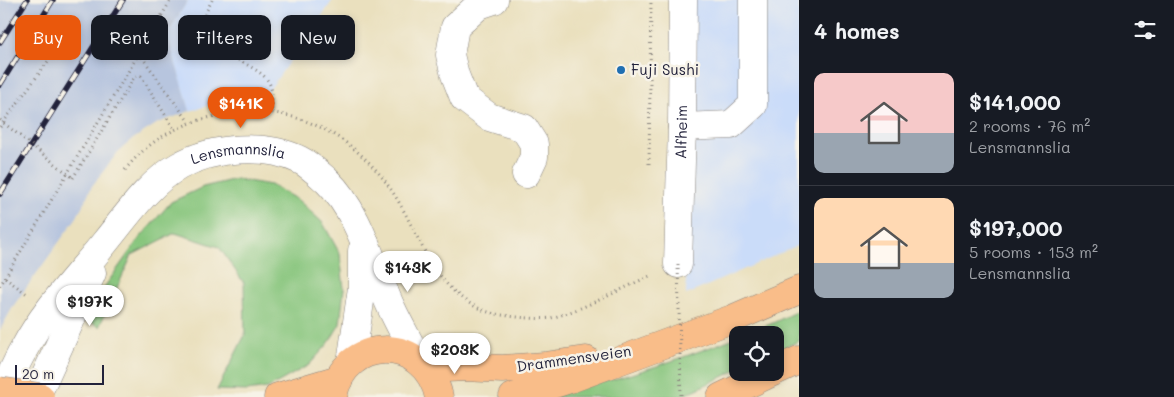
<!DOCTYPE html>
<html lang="en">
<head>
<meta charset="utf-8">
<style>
	:root { --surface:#171b24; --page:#242831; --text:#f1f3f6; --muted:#9ea1a6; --line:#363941; --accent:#ea580c }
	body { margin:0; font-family:Mali,sans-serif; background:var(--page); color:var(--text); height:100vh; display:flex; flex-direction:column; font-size:19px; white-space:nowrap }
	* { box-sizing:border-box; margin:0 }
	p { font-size:16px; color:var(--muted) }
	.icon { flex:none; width:28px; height:28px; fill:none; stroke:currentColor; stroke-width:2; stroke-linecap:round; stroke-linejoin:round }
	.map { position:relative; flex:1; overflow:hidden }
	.details { display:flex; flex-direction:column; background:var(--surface); width:375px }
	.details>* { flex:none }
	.guide { position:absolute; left:15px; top:15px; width:475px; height:45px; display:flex; gap:10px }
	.controls { position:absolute; left:729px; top:326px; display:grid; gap:10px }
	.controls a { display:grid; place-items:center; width:55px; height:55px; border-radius:10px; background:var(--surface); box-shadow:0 2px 8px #0003; font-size:25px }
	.scale { position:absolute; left:15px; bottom:12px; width:89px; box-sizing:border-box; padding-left:5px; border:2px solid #22223b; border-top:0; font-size:14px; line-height:18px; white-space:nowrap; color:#22223b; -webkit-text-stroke:4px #f7f3e8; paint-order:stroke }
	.price { position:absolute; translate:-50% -42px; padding:0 11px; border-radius:18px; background:#fff; color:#222; font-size:16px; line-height:32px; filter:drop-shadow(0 1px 2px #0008) }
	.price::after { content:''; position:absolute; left:50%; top:30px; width:15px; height:11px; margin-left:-8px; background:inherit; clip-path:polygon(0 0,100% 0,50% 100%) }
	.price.active { background:var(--accent); color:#fff }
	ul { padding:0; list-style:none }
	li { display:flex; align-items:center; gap:15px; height:125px; padding:0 15px }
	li+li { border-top:1px solid var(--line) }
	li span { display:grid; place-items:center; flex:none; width:140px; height:100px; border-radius:10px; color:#555 }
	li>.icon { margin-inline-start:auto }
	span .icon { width:60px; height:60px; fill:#fffc; stroke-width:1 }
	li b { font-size:21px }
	h2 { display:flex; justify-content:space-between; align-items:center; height:60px; padding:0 15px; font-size:21px }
	.tag { padding:0 18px; border-radius:10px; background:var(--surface); box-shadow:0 2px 8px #0003; font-size:18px; line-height:45px }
	.tag.active { background:var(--accent); color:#fff }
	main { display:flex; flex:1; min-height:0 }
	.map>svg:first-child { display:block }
</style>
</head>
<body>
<main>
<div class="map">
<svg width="799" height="397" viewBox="0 0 799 397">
	<rect width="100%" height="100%" fill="#f7f3e8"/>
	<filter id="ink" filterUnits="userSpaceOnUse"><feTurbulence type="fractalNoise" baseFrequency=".02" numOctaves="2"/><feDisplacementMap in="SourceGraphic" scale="10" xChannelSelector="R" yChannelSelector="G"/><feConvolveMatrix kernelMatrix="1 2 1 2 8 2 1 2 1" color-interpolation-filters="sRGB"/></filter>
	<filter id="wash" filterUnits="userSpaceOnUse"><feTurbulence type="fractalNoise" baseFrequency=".0096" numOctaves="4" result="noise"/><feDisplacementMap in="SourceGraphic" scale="20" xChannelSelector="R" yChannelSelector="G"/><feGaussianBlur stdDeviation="1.12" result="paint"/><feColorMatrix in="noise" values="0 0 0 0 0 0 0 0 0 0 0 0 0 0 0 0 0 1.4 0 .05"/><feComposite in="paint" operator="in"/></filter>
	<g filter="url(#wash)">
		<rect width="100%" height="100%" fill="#eae0be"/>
		<!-- built -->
		<g fill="#cadcf9">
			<polygon points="188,0 333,0 260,103 220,102 190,111 167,35"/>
			<polygon points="688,0 799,0 799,245 686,295"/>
		</g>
		<!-- industrial -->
		<polygon fill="#b7c5de" points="0,0 188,0 167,35 190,111 158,123 133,139 118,152 92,186 77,217 14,305 0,330"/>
		<!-- green -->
		<g fill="#86c57c" stroke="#54745c">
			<polygon points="236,179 271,185 298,200 323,223 340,254 344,289 340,324 328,344 309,365 268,388 247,391 217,390 245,335 244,283 219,247 175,233 132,255 99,327 83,317 138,240 171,202 203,187"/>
			<polygon points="799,310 799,341 775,352 775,335 742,335 773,323"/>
			<path d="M737,337V370L680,397H550C575,387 602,383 628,375C665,364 701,351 737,337Z"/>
		</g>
	</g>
	<g filter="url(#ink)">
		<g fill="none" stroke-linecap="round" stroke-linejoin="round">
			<!-- minor casing -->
			<g stroke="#86817c" stroke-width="29">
				<g id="minor">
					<polyline points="494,0 479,5 455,27 450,55 455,75 464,98 489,117 524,128 534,144 534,157 526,174"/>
					<polyline points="682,127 731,125 753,105 753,0"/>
					<path id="s1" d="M678,264L682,127L683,0"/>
					<polyline points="351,363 362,288 362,251"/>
					<path id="s2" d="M1,397C9,381 15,364 24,349C45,309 78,276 106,241C128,214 149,183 179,166C213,147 265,143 300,160C310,165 319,174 327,181C358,211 370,259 387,298C396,320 409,341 419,362"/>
					<polyline points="36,397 92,273"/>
				</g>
			</g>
			<!-- major casing -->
			<g stroke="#86817c" stroke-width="29">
				<g id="major">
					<polyline points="427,369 466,367 502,369 545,366 586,360"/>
					<polyline points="278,397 339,379"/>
					<path d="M333,397C343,336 425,333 439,397"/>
					<polyline points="513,397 570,379 732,319 799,290"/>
				</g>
			</g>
			<!-- highway casing -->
			<g stroke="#86817c" stroke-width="29">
				<g id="highway">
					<polyline points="775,371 799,360"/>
					<polyline points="721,397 773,372"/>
				</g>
			</g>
			<!-- path -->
			<g stroke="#86817c" stroke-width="3" stroke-dasharray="1 4" stroke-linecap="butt">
				<path d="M212,0C209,7 202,17 202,25C201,51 256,62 268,81C274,90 272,102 272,112"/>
				<polyline points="139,53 189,122"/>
				<polyline points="0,127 65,38"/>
				<polyline points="649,164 651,0"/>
				<path d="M125,170C151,137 184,122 224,114C291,101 356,136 392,191C421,235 433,293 488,312C499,316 541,320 551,318C585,309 621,289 652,275"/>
				<polyline points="73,178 135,76 141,76 174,129"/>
				<polyline points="5,278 27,294"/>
				<polyline points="0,286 171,0"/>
			</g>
			<!-- minor -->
			<use href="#minor" stroke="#fff" stroke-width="28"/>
			<!-- major -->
			<use href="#major" stroke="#f9bd89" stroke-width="28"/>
			<!-- highway -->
			<use href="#highway" stroke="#f9bd89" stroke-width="28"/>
			<!-- rail casing -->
			<g stroke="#22223b" stroke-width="5.5">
				<g id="rail">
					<polyline points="0,42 27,0"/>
					<polyline points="0,85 53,0"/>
					<polyline points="0,194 123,0"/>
				</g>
			</g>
			<!-- rail -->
			<use href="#rail" stroke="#f7f3e8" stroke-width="4" stroke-dasharray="11" stroke-linecap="butt"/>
			<!-- major-bridge casing -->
			<g stroke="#86817c" stroke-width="29" stroke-linecap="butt">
				<polyline id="major-bridge" points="0,391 40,397"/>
			</g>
			<!-- path-bridge -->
			<g stroke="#86817c" stroke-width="3" stroke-dasharray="1 4" stroke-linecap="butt">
				<polyline points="0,120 73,178"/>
				<polyline points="678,264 681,397"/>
			</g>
			<!-- major-bridge -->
			<use href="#major-bridge" stroke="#f9bd89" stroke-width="28"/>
		</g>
	</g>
	<!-- markers -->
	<circle fill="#1f6fb2" stroke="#f7f3e8" stroke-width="2" cx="621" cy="70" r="5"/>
	<g text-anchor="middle" stroke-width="5" stroke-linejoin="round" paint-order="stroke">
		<!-- poi labels -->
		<g font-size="15" fill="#22223b" stroke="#f7f3e8" text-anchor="start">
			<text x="631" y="75">Fuji Sushi</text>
		</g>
		<!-- street labels -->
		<g font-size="15" fill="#22223b" stroke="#f7f3e8">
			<text dy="5" stroke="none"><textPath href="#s1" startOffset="132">Alfheim</textPath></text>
			<text dy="5" stroke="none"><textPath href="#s2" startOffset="356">Lensmannslia</textPath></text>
			<text transform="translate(574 359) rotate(-8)" y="5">Drammensveien</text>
		</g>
	</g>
</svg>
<div class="controls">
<a><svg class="icon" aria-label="locate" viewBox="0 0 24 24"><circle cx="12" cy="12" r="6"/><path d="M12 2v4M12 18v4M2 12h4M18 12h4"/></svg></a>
</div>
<div class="scale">20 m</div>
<b class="price active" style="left:241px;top:129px">$141K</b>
<b class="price" style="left:408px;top:293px">$143K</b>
<b class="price" style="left:90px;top:327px">$197K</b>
<b class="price" style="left:455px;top:375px">$203K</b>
<div class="guide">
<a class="tag active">Buy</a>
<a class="tag">Rent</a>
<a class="tag">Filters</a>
<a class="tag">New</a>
</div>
</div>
<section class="details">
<h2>4 homes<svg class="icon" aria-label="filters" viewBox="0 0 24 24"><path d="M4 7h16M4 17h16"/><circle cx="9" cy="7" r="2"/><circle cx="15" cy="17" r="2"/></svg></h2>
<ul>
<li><span style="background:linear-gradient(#f6c9c9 60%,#9aa5b1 0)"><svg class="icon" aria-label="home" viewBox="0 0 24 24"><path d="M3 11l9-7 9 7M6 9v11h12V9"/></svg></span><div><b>$141,000</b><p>2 rooms · 76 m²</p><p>Lensmannslia</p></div></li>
<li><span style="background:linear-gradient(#ffd9b3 65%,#9aa5b1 0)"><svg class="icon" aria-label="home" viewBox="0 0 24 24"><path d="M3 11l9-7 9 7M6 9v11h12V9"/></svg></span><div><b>$197,000</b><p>5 rooms · 153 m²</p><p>Lensmannslia</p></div></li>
</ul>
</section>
</main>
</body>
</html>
